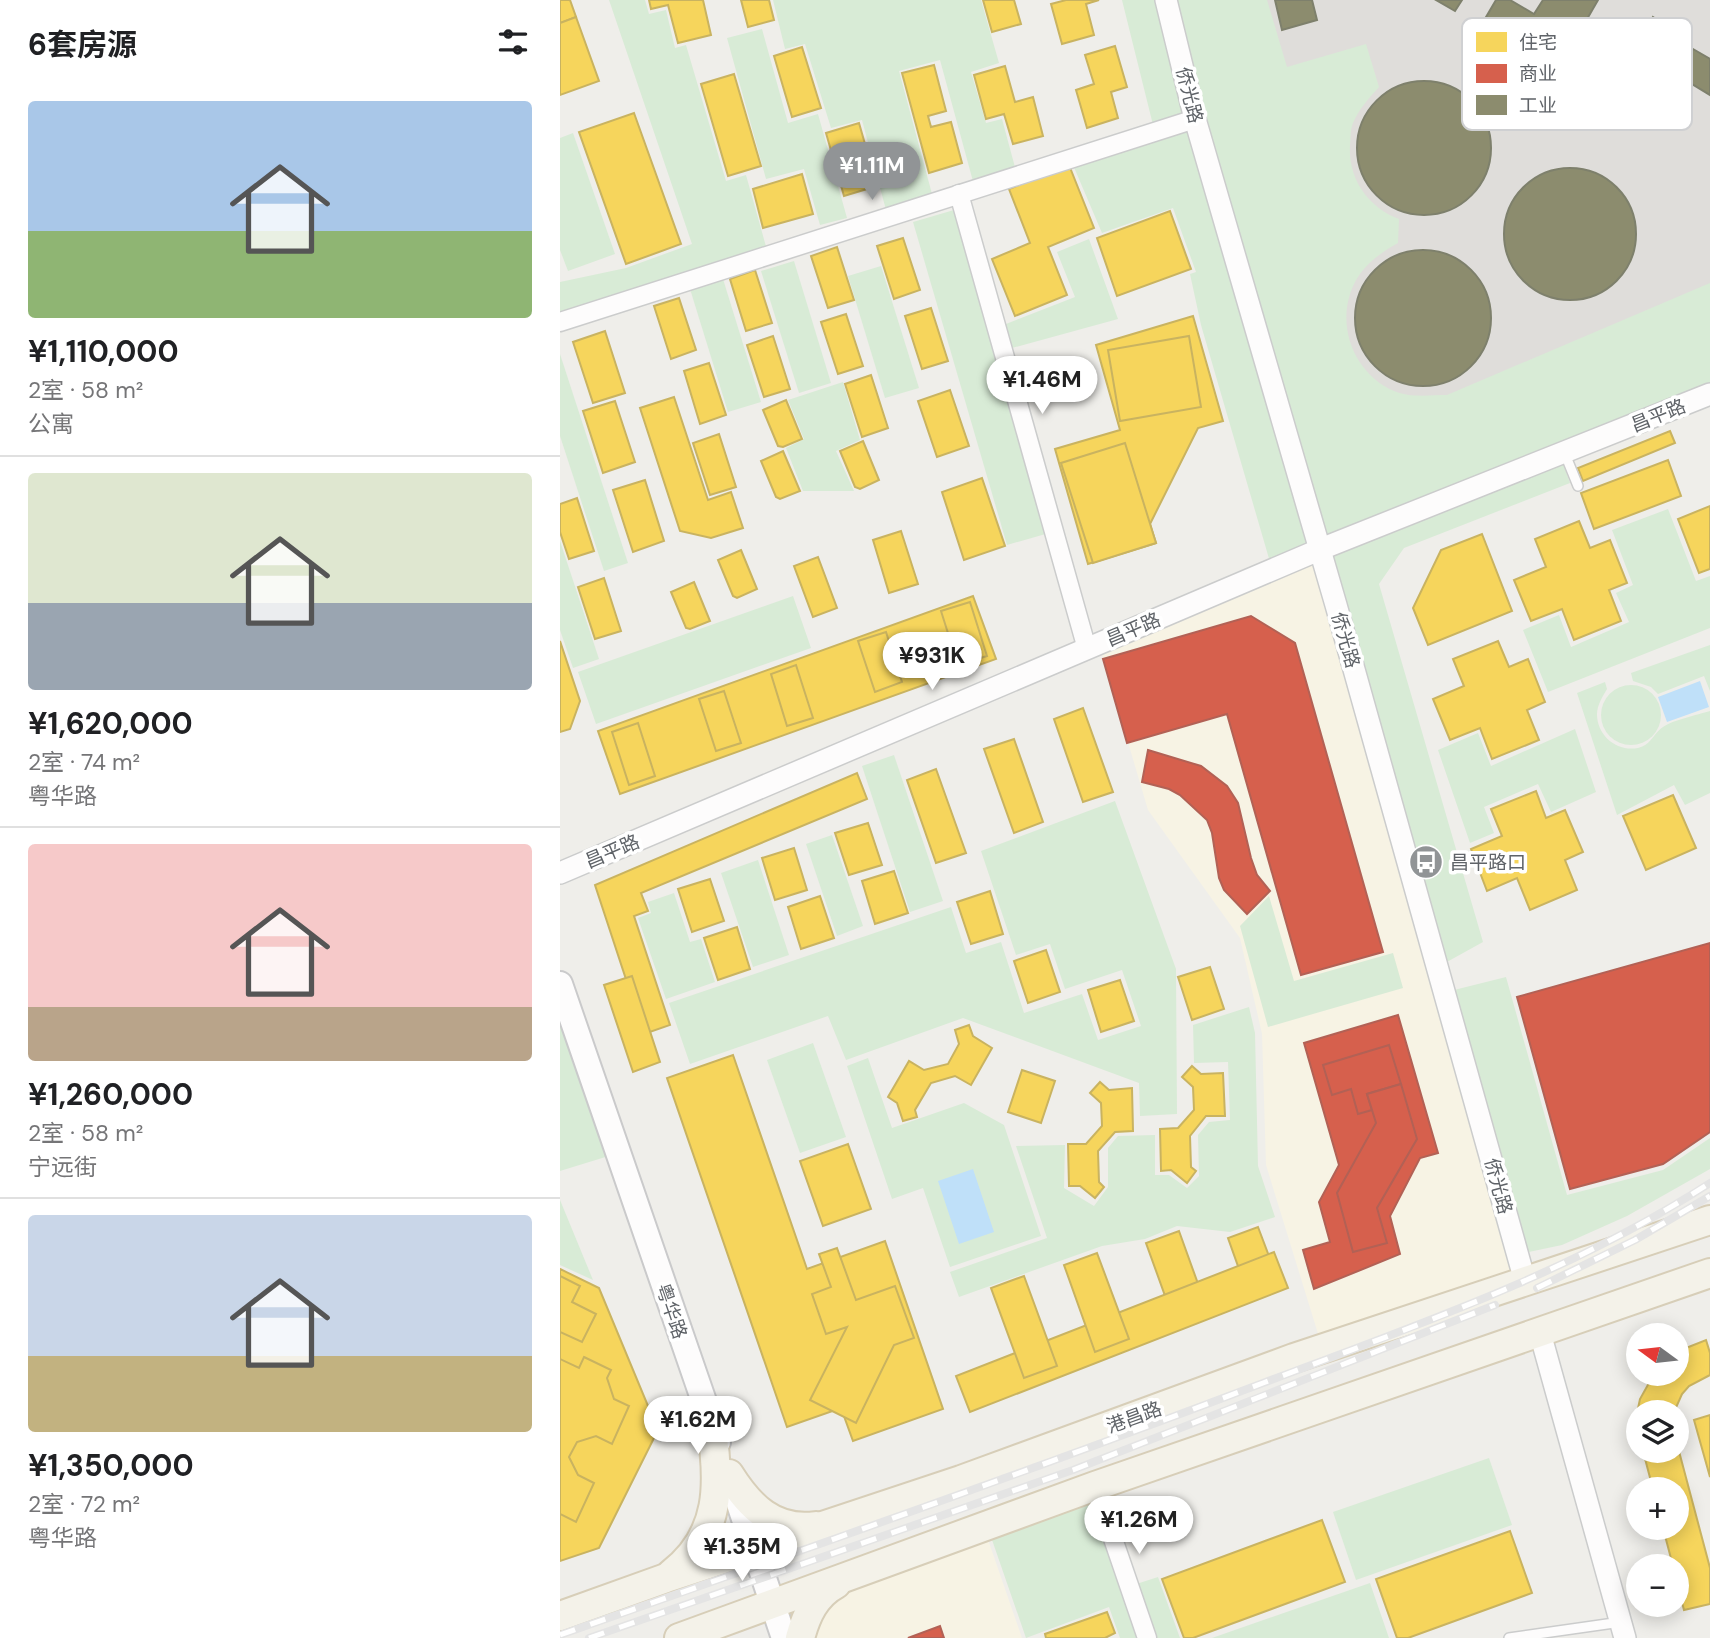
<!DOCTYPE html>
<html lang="zh">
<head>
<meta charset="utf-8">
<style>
	:root { --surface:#fff; --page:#f6f6f6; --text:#202124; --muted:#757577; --line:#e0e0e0; --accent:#919496 }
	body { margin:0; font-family:"DM Sans","Noto Sans SC",sans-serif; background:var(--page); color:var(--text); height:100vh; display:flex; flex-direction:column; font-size:26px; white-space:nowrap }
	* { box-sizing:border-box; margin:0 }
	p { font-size:23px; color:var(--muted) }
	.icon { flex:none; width:38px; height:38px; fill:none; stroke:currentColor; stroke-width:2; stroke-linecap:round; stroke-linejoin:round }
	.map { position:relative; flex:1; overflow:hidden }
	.details { display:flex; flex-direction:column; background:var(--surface); width:560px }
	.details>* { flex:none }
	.needle { width:46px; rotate:285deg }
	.tools { position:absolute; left:1066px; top:1323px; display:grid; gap:14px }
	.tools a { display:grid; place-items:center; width:63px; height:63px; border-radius:50%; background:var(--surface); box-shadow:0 4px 18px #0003; font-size:35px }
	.price { position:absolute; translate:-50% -60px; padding:0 16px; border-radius:24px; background:#fff; color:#222; font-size:23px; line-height:46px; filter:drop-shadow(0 2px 4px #0008) }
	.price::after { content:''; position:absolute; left:50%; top:42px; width:21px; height:16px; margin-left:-10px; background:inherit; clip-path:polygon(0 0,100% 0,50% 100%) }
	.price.on { background:var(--accent); color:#fff }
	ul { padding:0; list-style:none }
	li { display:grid; align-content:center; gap:14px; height:371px; padding:0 28px }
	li+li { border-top:2px solid var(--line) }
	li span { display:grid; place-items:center; height:217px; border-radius:7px; color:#555 }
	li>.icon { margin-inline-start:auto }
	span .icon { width:126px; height:126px; fill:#fffc; stroke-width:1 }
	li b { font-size:30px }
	h2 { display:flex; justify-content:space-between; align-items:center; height:84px; padding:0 28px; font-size:30px }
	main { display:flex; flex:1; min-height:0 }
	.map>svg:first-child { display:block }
</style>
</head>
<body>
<main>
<section class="details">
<h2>6套房源<svg class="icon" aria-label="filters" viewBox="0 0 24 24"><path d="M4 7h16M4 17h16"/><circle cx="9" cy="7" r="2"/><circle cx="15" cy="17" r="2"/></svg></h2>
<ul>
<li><span style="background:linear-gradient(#a9c7e8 60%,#8fb573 0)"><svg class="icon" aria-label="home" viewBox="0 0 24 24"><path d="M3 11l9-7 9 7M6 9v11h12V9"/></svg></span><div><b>¥1,110,000</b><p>2室 · 58 m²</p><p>公寓</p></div></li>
<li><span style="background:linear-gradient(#dfe7d0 60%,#9aa5b1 0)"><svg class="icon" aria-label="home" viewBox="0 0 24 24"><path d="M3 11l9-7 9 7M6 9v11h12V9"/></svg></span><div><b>¥1,620,000</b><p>2室 · 74 m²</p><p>粤华路</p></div></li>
<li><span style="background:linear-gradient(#f6c9c9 75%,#b9a48a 0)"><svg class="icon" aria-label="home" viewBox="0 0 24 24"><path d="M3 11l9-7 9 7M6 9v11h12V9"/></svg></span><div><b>¥1,260,000</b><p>2室 · 58 m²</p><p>宁远街</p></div></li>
<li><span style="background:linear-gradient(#c9d6e8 65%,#c2b280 0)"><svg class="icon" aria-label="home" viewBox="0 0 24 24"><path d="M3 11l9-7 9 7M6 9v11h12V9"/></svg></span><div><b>¥1,350,000</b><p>2室 · 72 m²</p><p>粤华路</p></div></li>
</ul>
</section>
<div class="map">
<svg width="1150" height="1638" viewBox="0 0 1150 1638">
	<rect width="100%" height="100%" fill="#efeeea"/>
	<!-- commercial -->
	<g fill="#f7f3e4">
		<polygon points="760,551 964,1280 759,1337 706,1165 702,1034 680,938 588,810 539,644"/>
		<polygon points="424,1528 462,1638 241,1638 257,1601"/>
	</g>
	<!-- industrial -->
	<polygon fill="#dfddda" points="607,0 1150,0 1150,393 761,548"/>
	<!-- green -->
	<g fill="#d8ebd6">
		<polygon points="49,0 85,0 89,14 106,10 115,48 126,45 166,181 186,175 207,250 0,313 0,282 66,268 132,244"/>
		<polygon points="213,0 421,0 439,63 411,72 426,123 442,119 456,171 414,185 380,60 339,71 372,194 326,210 302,120 271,128 245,44 225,49"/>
		<polygon points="562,0 601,0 752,544 710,562 641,325 630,274 636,272 613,208 542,233 513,165 596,137"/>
		<path d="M608,0H707L727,67L806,44L819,87C809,98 799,109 793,123C790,130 791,138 790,145C788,179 808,207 839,219L838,243C821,252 804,265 795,282C774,323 793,373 834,391C850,398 869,395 887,395L1150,283V387L764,543Z"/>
		<polygon points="202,29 228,123 258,114 287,218 260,225 244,169 206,179 167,38"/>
		<polygon points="13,133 55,254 8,271 0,250 0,138"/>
		<polygon points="394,210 489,533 447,545 353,222"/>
		<polygon points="529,239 558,319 452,348 446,324 515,297 497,252"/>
		<polygon points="234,261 271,383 239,393 201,271"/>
		<polygon points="321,266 359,388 325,398 288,276"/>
		<polygon points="163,279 201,402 168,412 130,289"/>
		<polygon points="0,354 68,563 44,571 0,436"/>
		<polygon points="283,382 300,440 276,451 294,491 243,491 226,448 244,439 228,400"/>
		<polygon points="1001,458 1010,483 844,548 819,584 923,942 885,963 766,552"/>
		<polygon points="1108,509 1136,581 1150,576 1150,628 988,692 963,630 999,615 1011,647 1069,622 1056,593 1073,585 1052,530"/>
		<polygon points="0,541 39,659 13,668 0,630"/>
		<polygon points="233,596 251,648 36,724 18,672"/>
		<polygon points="1150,645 1150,691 1144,676 1098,694 1091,687 1073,681 1071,673"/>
		<path d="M1045,682L1047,689C1043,696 1037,705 1037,714C1037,736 1057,752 1078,748C1091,745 1093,734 1103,727C1113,720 1137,715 1150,711V793L1125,805L1114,785L1057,815L1017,693Z"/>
		<circle cx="1071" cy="715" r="30"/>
		<polygon points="1015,729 1036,792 991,812 978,784 924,807 934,833 910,843 878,750 918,733 931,766"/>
		<polygon points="334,755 383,901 350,912 302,766"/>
		<polygon points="555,801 616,969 617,1114 580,1116 579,1083 403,1018 286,1060 268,1016 130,1064 109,1003 391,907 406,953 441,942 464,1013 522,994 538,1040 581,1026 562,970 505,989 490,944 456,955 421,851"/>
		<polygon points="272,835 303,926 277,936 246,844"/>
		<polygon points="198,860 229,955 193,967 161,873"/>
		<polygon points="114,893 130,942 141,939 155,982 106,999 78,918 91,913 88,902"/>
		<polygon points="709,896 734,981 833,953 843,988 708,1027 680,926"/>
		<polygon points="946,977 1007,1195 1103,1170 1150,1138 1150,1169 1067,1216 1002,1245 964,1253 894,990"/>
		<polygon points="0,1002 52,1155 0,1171"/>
		<polygon points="689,1007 695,1033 698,1166 715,1217 670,1232 617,1226 585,1239 542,1246 399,1297 390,1272 487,1238 456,1146 505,1145 504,1188 534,1206 548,1187 548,1148 558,1136 595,1135 595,1175 609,1175 627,1188 639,1176 638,1135 649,1122 670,1120 668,1062 634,1063 633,1025"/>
		<polygon points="253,1043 286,1137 240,1153 207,1060"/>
		<polygon points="308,1058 332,1128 404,1103 444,1125 481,1236 390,1267 363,1188 332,1199 287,1066"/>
		<polygon points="0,1200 33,1280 0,1265"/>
		<polygon points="929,1458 952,1525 796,1580 773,1512"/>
		<polygon points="536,1497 564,1588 598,1577 620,1638 560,1638 549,1607 466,1638 430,1534"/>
		<polygon points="810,1583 829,1638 652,1638"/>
	</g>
	<!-- water -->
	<g fill="#bfe0f9">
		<polygon points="1140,681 1149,707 1107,722 1098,697"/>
		<polygon points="413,1169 434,1232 399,1244 378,1181"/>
	</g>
	<!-- homes -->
	<g fill="#f6d55c" stroke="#c9b360" stroke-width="2">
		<polygon points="0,0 10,0 16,17 0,23"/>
		<polygon points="89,0 143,0 151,35 118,43 108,5 91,9"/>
		<polygon points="181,0 209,0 214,20 188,27"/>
		<polygon points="423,0 454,0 461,24 432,32"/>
		<polygon points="506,0 539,0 526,4 534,35 502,44 491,4"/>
		<polygon points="16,17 39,81 0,95 0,23"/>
		<polygon points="555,46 567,87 551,92 558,118 527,128 516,90 534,84 525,55"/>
		<polygon points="242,47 261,108 232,117 214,56"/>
		<polygon points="374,65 386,111 368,116 371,127 391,122 402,163 369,173 342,73"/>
		<polygon points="445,66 455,102 473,97 483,136 453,144 444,114 426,119 414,75"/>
		<polygon points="174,74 201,166 168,176 141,84"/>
		<polygon points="74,113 121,244 66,264 19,132"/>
		<polygon points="299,123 317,186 284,196 266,133"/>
		<polygon points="509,165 534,228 488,247 507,295 455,316 432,259 470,243 449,189"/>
		<polygon points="242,174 253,214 203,228 193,189"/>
		<polygon points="610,211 631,269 557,296 537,238"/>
		<polygon points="343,238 360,290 334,299 317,246"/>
		<polygon points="277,247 294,300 268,308 251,256"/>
		<polygon points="195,270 212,323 186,331 170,279"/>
		<polygon points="119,298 136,350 111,359 94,306"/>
		<polygon points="371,308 388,361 362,369 345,316"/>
		<polygon points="286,314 303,366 278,374 261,322"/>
		<polygon points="633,316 663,421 638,428 590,524 596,543 528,564 495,449 560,430 536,345"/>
		<polygon points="45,331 65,393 33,403 13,342"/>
		<polygon points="213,336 230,389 204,397 187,345"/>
		<polygon points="629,336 641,407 560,421 548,350"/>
		<polygon points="149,363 166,415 140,424 124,371"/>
		<polygon points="311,375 328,428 302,437 285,384"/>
		<polygon points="390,390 409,446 377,457 358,401"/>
		<polygon points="114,397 148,500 171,492 183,528 151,538 120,531 80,408"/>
		<polygon points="226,400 242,439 223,447 218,446 203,410"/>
		<polygon points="55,401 75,462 43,473 23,411"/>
		<polygon points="1110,431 1115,443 1023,481 1018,468"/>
		<polygon points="159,434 176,487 150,495 133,443"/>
		<polygon points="303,441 319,480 300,489 295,487 280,451"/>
		<polygon points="565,443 596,543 533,563 501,463"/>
		<polygon points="223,451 240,491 220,499 216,497 201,461"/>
		<polygon points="1108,460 1121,496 1034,529 1021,493"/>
		<polygon points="422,478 445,546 404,560 382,492"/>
		<polygon points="85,480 104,541 73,552 53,490"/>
		<polygon points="17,498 34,551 9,559 0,532 0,504"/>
		<polygon points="1150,506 1150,569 1139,573 1118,519"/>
		<polygon points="1019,521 1030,548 1050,540 1067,583 1049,590 1061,621 1014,640 1002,609 971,621 954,580 986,567 975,539"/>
		<polygon points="341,531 358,584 329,593 313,540"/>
		<polygon points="922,534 952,611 868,645 853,608 881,550"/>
		<polygon points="181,550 197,589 177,598 173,596 158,560"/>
		<polygon points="258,557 277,608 253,617 234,566"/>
		<polygon points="44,578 61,631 35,639 18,587"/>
		<polygon points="134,582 150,621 130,629 126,628 111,592"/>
		<polygon points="413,596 436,659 60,794 38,731"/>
		<polygon points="410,602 427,656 398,665 381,611"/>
		<polygon points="326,632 342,682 315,692 298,641"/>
		<polygon points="0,641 20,701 10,729 0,732"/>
		<polygon points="938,641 949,667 968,659 985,702 967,710 979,740 932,759 920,728 890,740 873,699 904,686 893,659"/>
		<polygon points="236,665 253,718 227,726 211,674"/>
		<polygon points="164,691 181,743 156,751 139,699"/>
		<polygon points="523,708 553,792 523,802 494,719"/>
		<polygon points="78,723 95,776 69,785 52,732"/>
		<polygon points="454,739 483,822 454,833 424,749"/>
		<polygon points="376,769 406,853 376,863 347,780"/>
		<polygon points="297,773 307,799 81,893 88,911 74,916 110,1025 84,1034 35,885"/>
		<polygon points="976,791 986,818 1005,810 1023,852 1005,860 1017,890 970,910 957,878 927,891 911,849 942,836 931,809"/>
		<polygon points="1113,795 1136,848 1086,870 1063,816"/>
		<polygon points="308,823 322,865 289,875 275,833"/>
		<polygon points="234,848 247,890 215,900 202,858"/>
		<polygon points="334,871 348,913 315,924 302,881"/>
		<polygon points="150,879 164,921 132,932 118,889"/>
		<polygon points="430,891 443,934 411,944 397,902"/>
		<polygon points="260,896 274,938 241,949 228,907"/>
		<polygon points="177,927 190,969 158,980 144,938"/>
		<polygon points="486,950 500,992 468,1003 454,961"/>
		<polygon points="1150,951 1150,1043 1143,1006 1048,1034 1036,992"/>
		<polygon points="650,967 664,1009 632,1020 618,977"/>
		<polygon points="72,976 100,1062 73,1072 44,985"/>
		<polygon points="560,980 574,1021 541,1032 528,990"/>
		<polygon points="1021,997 1057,1116 1010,1130 975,1012"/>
		<polygon points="409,1025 413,1036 432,1048 411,1085 395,1076 371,1083 355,1110 357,1117 343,1121 337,1103 328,1097 349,1061 364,1070 388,1064 399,1044 395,1030"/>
		<polygon points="173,1055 247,1269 325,1241 383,1409 293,1441 281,1408 227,1427 107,1078"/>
		<polygon points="632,1066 641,1074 663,1073 665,1116 646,1116 630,1136 631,1167 636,1171 627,1183 611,1170 601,1171 600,1129 618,1128 634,1110 633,1087 622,1077"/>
		<polygon points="462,1070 495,1081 481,1123 448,1112"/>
		<polygon points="540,1082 549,1090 572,1088 573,1131 555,1132 538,1151 539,1182 544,1187 535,1198 520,1186 509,1186 508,1144 526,1144 542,1126 541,1103 530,1093"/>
		<polygon points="288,1144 311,1209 263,1226 240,1161"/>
		<polygon points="698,1227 715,1272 684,1283 668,1238"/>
		<polygon points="619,1231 646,1306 613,1318 586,1243"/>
		<polygon points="277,1248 296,1300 335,1286 354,1338 334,1345 296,1423 250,1400 287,1327 266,1334 252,1294 271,1287 259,1254"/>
		<polygon points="714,1252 728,1288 410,1412 396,1376"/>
		<polygon points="537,1253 569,1339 535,1352 504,1265"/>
		<polygon points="0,1269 39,1288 98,1430 39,1548 0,1561"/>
		<polygon points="0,1276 20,1286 12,1302 36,1314 22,1342 0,1332"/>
		<polygon points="464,1276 497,1366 464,1378 431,1288"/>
		<polygon points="1146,1340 1150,1353 1150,1375 1129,1386 1122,1394 1114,1412 1078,1412 1078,1433 1077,1413 1080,1399 1094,1374 1116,1374 1116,1352"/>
		<polygon points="24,1357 51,1370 47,1378 54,1399 69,1406 52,1444 36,1436 17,1442 9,1457 18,1475 34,1483 16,1522 0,1514 0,1359 19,1368"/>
		<polygon points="1150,1415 1150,1477 1134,1420"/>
		<polygon points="1116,1440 1150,1568 1150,1604 1124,1610 1116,1580 1116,1566 1113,1566 1103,1528 1116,1528 1116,1489 1093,1489 1083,1451 1116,1451"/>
		<polygon points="762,1520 785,1582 633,1638 624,1638 602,1579"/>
		<polygon points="950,1531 972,1593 848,1638 837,1638 816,1579"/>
		<polygon points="547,1612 555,1633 545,1638 486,1638 485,1634"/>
	</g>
	<!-- shops -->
	<g fill="#d6604d" stroke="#b26155" stroke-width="2">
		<polygon points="691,616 735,643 823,952 741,975 667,714 567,743 543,659"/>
		<polygon points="588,750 641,766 667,786 678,803 691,858 697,875 710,891 687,914 664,890 659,878 652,833 647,820 620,795 609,789 582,782"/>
		<polygon points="1150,943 1150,1132 1103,1164 1010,1189 957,997"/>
		<polygon points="838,1015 878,1153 860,1158 830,1216 840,1254 754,1289 743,1250 770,1242 759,1202 779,1165 744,1043"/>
		<polygon points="829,1045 841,1084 807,1094 812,1110 798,1114 791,1089 772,1095 763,1065"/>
		<polygon points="841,1084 857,1139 817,1208 827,1243 793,1252 777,1193 816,1123 807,1094"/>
		<polygon points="380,1626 384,1638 348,1638"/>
	</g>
	<!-- industry -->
	<g fill="#8c8c6e" stroke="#7e806c" stroke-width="2">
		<polygon points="715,0 752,0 757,20 722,30"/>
		<polygon points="876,0 902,0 895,11"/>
		<polygon points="936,0 950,0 974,14 983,0 1038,0 999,68 922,24"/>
		<polygon points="1093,17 1128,38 1079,122 1044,101"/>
		<polygon points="1133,49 1150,59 1150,95 1117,75"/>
		<circle cx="864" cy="148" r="67"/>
		<circle cx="1010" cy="234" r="66"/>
		<circle cx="863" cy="318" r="68"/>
	</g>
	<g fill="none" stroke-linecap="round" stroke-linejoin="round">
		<!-- service casing -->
		<g stroke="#cbcccc" stroke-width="12">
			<g id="service">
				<polyline points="1005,454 1018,486"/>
				<polyline points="949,1638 1061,1622"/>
			</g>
		</g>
		<!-- minor casing -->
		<g stroke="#cbcccc" stroke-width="21">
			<g id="minor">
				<polyline points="399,194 527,649"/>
				<polyline points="0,322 635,119"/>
				<polyline points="535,1486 587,1638"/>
			</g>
		</g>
		<!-- tertiary casing -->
		<g stroke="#cbcccc" stroke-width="24">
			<g id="tertiary">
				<polyline points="606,0 635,119 776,605 965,1281"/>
				<polyline points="0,873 761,549 1150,394"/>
				<polyline points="980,1333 1065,1638"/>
			</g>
		</g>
		<!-- secondary casing -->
		<g stroke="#cacacb" stroke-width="28">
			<g id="secondary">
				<polyline points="0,984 158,1442"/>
				<polyline points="172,1483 224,1638"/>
			</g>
		</g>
		<!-- primary casing -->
		<g stroke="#d7ceb8" stroke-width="32">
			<g id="primary">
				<path d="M169,1474C189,1506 214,1532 256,1526"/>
				<path d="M111,1574C162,1535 160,1482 151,1424"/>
				<polyline points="0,1616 106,1578 401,1480 734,1358 1150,1220"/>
				<polyline points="119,1638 535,1486 1150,1273"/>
				<path d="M240,1638C246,1616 255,1595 276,1584"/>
			</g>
		</g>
		<!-- service -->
		<use href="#service" stroke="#fdfcfc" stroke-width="9"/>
		<!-- minor -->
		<use href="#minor" stroke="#fdfcfc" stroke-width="18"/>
		<!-- tertiary -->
		<use href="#tertiary" stroke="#fdfcfc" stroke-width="21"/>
		<!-- secondary -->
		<use href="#secondary" stroke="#fdfcfc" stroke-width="24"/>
		<!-- primary -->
		<use href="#primary" stroke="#f4f2e9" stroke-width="28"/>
		<!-- rail casing -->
		<g stroke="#e4e4e4" stroke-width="8">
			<g id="rail">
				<polyline points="977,1288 1075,1240 1150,1196"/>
				<path d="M0,1635C235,1553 470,1471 703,1383C857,1325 1010,1273 1150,1183"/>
				<polyline points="29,1638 513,1470 935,1305"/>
			</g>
		</g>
		<!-- rail -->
		<use href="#rail" stroke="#fff" stroke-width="5" stroke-dasharray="16" stroke-linecap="butt"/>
	</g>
	<!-- icons -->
	<defs>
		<g id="bus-disc" transform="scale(1.75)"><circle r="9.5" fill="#919496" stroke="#fff"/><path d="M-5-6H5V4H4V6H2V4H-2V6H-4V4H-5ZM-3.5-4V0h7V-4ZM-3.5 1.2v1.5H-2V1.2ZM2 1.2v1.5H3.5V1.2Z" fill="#fff"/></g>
	</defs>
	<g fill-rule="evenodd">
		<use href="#bus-disc" x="866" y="862"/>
	</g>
	<g text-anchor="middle" stroke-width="7" stroke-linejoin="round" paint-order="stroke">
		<!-- street labels -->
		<g font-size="19" fill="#5f6368" stroke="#fff">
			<text transform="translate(630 95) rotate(76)" y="7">侨光路</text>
			<text transform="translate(1098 415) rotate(-22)" y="7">昌平路</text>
			<text transform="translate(573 629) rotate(-23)" y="7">昌平路</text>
			<text transform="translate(786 640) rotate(74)" y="7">侨光路</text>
			<text transform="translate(52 851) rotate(-23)" y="7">昌平路</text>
			<text transform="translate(939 1186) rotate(75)" y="7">侨光路</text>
			<text transform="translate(112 1311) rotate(71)" y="7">粤华路</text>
			<text transform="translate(574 1417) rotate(-20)" y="7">港昌路</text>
		</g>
		<!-- poi labels -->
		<g font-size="19" fill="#5f6368" stroke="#fff" text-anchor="start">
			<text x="890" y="869">昌平路口</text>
		</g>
	</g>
	<!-- legend -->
	<rect x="902" y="18" width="230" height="112" rx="10" fill="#fff" stroke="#cfd0d2" stroke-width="2"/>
	<rect x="916" y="32" width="31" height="20" fill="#f6d55c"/>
	<rect x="916" y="64" width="31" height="19" fill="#d6604d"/>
	<rect x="916" y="95" width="31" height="20" fill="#8c8c6e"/>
	<g font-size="19" fill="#5f6368">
		<text x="959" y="49">住宅</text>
		<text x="959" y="80">商业</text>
		<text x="959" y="112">工业</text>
	</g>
</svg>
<div class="tools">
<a><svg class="needle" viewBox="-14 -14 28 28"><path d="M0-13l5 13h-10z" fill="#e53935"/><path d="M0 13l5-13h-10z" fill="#757577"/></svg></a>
<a><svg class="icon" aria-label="layers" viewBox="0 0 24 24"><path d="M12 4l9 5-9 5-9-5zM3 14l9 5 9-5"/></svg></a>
<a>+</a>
<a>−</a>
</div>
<b class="price on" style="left:312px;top:202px">¥1.11M</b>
<b class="price" style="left:482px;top:416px">¥1.46M</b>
<b class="price" style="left:372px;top:692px">¥931K</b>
<b class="price" style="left:138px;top:1456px">¥1.62M</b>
<b class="price" style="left:579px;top:1556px">¥1.26M</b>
<b class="price" style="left:182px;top:1583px">¥1.35M</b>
</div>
</main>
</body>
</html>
